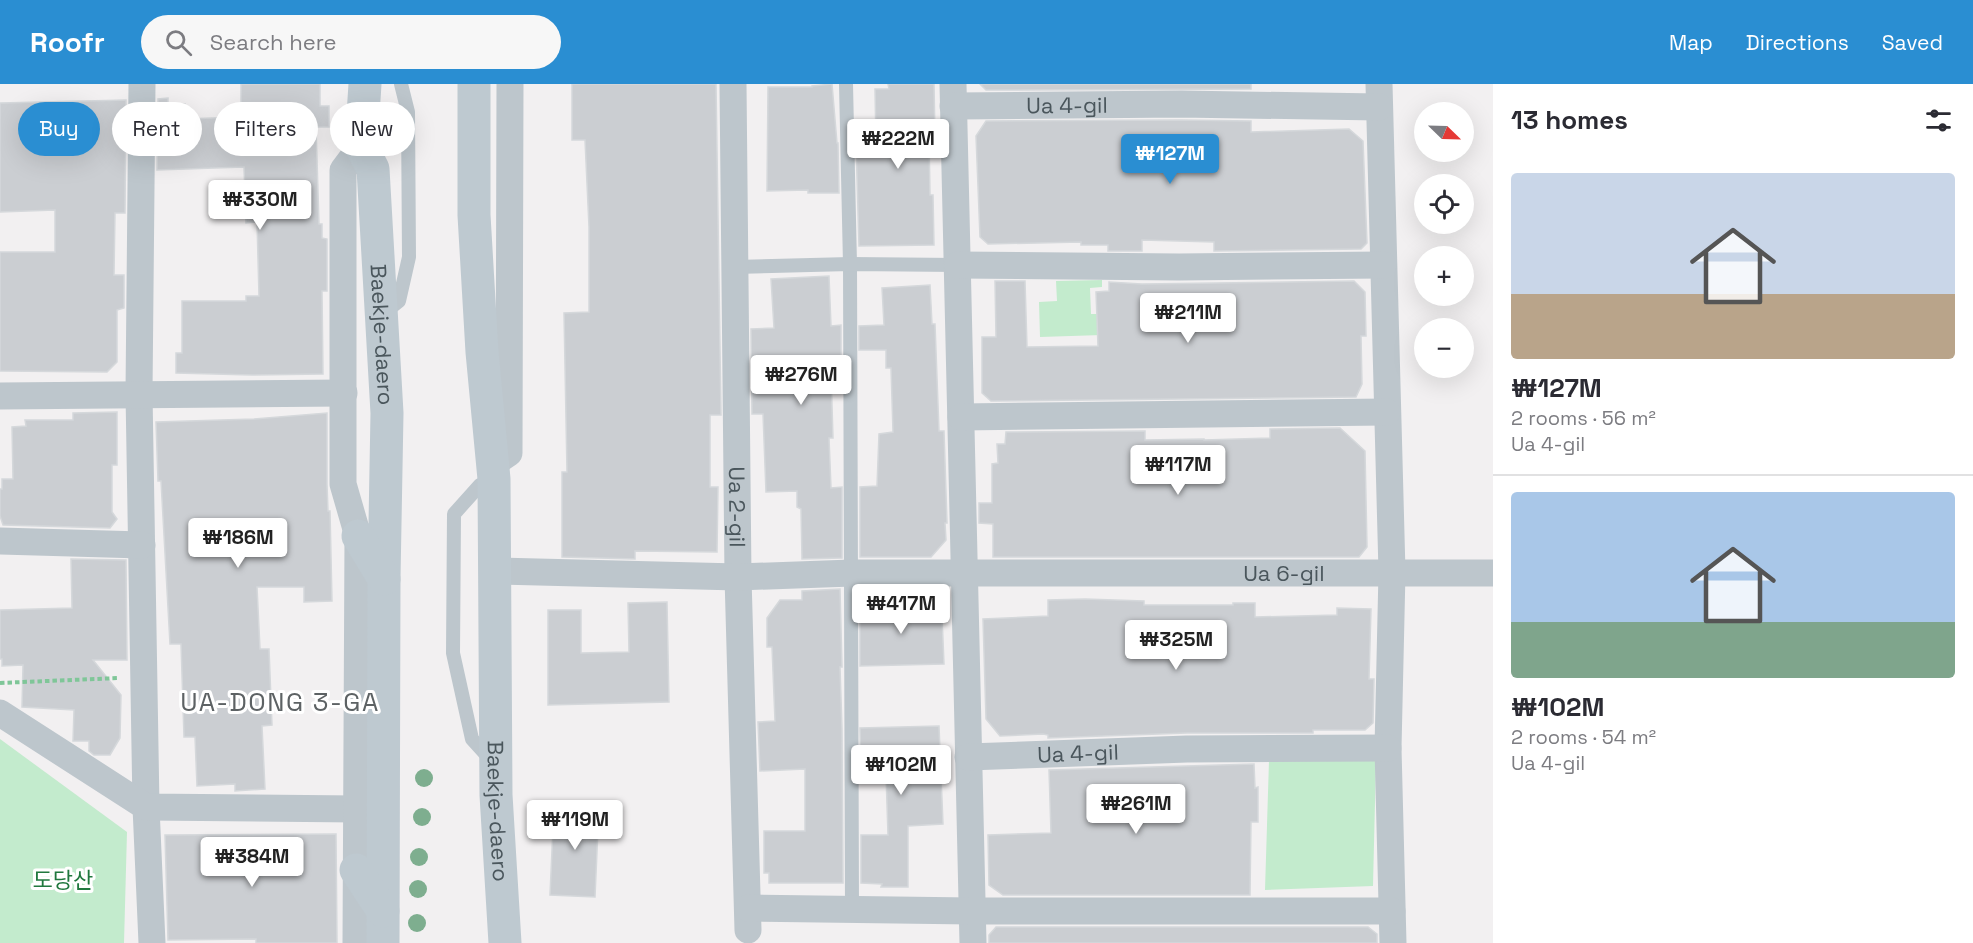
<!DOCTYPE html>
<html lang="en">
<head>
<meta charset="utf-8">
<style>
	:root { --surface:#fff; --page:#f7f7f7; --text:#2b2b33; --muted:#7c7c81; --line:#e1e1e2; --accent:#2a8ed2 }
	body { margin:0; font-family:"Space Grotesk","Noto Sans KR",sans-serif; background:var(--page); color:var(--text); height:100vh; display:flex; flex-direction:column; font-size:22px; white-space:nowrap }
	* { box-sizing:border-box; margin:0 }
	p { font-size:20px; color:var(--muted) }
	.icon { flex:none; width:33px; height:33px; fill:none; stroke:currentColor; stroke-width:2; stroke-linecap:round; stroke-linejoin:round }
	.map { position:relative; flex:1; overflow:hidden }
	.details { display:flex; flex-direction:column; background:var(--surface); width:480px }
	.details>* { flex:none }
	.banner { position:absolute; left:18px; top:18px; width:570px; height:54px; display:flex; gap:12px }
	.needle { width:39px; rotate:113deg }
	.tools { position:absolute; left:1414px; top:18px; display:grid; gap:12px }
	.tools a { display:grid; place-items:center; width:60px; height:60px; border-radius:50%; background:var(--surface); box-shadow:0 6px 24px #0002; font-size:30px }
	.price { position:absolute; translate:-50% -51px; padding:0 14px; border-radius:6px; background:#fff; color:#222; font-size:20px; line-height:39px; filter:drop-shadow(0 2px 3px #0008) }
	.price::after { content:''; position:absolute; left:50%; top:36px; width:18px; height:14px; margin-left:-9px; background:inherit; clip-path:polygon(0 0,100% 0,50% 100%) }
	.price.on { background:var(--accent); color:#fff }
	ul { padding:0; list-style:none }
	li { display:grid; align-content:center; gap:12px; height:318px; padding:0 18px }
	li+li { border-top:2px solid var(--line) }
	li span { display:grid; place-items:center; height:186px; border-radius:6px; color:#555 }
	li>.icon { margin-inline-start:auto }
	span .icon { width:108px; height:108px; fill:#fffc; stroke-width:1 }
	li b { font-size:26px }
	h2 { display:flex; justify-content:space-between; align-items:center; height:72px; padding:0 18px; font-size:26px }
	.chip { padding:0 21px; border-radius:27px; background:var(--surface); box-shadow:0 6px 24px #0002; font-size:21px; line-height:54px }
	.chip.on { background:var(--accent); color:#fff }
	header { display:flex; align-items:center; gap:36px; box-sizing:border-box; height:84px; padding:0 30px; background:var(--accent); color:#fff }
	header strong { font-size:28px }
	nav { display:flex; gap:33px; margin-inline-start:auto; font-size:21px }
	.search { width:420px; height:54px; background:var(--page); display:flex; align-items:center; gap:15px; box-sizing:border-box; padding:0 21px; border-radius:33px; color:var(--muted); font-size:22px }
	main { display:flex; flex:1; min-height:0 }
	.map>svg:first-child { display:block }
</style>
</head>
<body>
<header>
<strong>Roofr</strong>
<div class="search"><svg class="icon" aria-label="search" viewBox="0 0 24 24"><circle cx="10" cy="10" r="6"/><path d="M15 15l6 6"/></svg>Search here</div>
<nav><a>Map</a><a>Directions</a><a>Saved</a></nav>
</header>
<main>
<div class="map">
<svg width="1493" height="859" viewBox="0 0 1493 859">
	<rect width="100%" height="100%" fill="#f2f0f1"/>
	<!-- green -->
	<g fill="#c3ebcd">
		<polygon points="1102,196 1102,203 1090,204 1091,230 1101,230 1102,251 1040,253 1039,218 1057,217 1056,197"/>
		<polygon points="0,655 127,748 124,859 0,859"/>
		<polygon points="1269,676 1376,677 1373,802 1265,806"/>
	</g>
	<!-- building -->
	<g fill="#cbced2" stroke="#d5d8db" stroke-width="1.5">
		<polygon points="241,0 320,0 320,22 329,22 329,43 316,43 319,140 322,140 322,154 327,155 327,207 322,207 323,290 252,291 176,289 176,269 182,269 182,217 246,217 246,212 259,212 257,138 246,139 244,83 157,86 158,15 168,14 168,21 185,20 185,35 241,33"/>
		<polygon points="572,0 716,0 721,331 710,331 710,403 718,403 717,468 635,467 635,475 562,473 562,388 567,388 564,229 589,228 589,143 585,56 572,56"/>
		<polygon points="832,0 837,59 838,59 839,109 808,109 808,106 767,107 768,3 812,3 812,2"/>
		<polygon points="888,0 934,0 935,53 929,53 930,111 933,111 934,161 859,162 856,59 876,59 875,5 889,5"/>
		<polygon points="980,0 1251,0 1251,5 986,6"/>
		<polygon points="126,16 125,129 115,129 114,191 124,191 124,224 117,226 117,278 107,288 0,287 0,168 55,168 55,126 0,128 0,19"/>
		<polygon points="1181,36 1251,37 1251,48 1349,45 1363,57 1367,159 1361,165 1214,167 1214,158 1142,156 1142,167 1108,167 1108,161 1081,161 1081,158 988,160 980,153 976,52 986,37"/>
		<polygon points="829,192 831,242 841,241 841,289 831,289 833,354 829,354 831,404 842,403 842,474 802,475 801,425 797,423 797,407 766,408 763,330 752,330 751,245 774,244 771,195"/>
		<polygon points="995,197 1025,197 1027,263 1098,262 1096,208 1109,207 1109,198 1142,200 1354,197 1365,208 1366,252 1361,252 1362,300 1356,313 991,317 982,309 982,253 996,253"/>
		<polygon points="930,201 932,240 935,240 939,347 944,347 947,439 945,439 946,456 931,473 860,473 860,403 877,402 879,350 893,348 891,284 886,284 886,266 859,266 859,242 884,241 882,204"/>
		<polygon points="117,328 117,381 112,381 112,428 117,435 110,444 3,441 0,432 0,405 2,405 2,395 13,395 12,343 26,342 25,336 73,336 73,329"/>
		<polygon points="327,329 327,400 328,427 330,427 332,517 304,518 304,503 257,503 260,565 269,565 272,641 262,642 265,705 235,707 235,700 197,702 195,653 184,653 181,560 170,560 161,397 158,397 156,338 254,335"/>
		<polygon points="1340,344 1365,367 1367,463 1359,473 993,473 993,440 979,439 979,419 992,419 992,380 998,379 997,360 1005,360 1006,348 1145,347 1145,356 1204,355 1204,356 1270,354 1270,345"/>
		<polygon points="71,475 126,476 127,576 93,576 121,611 120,654 110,671 94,671 89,667 89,657 73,657 74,626 22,623 23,581 2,582 2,575 0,575 0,526 72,524"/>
		<polygon points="840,505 842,583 840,583 842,645 843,799 769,799 769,789 764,789 764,747 805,747 805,685 760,687 758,638 775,637 772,563 767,563 767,534 780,516 802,516 802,507"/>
		<polygon points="1085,515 1144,517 1144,521 1233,521 1233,519 1255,519 1255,533 1337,531 1337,524 1371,525 1369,595 1374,595 1373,639 1365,646 1313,646 1313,649 1187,649 1048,654 1048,651 1043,650 1000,652 986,635 983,535 1048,532 1048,516"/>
		<polygon points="667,518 669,618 548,621 548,526 581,526 581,569 629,568 628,519"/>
		<polygon points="929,520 942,532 944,580 860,582 860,522"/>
		<polygon points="939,642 943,740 908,742 908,803 881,803 882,800 861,799 861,751 888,751 886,690 861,691 860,644"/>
		<polygon points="1254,680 1255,704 1258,703 1258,738 1251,738 1250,811 1003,811 989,801 988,751 1051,749 1049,686"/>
		<polygon points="554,721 599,722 595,813 550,811"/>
		<polygon points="336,750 337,859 256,859 256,855 168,856 165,751"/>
		<polygon points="996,843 1368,843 1377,850 1377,859 989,859 989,851"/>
	</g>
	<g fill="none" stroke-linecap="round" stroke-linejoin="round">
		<!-- path -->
		<polyline stroke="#7fc698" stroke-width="4" stroke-dasharray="4.5 3" stroke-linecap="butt" points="0,599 119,594"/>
		<!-- lane -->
		<g stroke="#bdc6cc" stroke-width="14">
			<polyline points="846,0 850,180 852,825"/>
			<polyline points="735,183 850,180 958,181"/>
			<polyline points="384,229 399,217 409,173 408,28 401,0"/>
			<polyline points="491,676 472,655 453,569 454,430 480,401 492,396"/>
		</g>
		<!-- street -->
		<g stroke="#bdc6cc" stroke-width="27">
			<polyline points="142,0 139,309 146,723 152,859"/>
			<path id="s1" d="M733,0L738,493L748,846"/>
			<polyline points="953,0 973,859"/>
			<polyline points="1379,0 1392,488 1388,664 1393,859"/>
			<path id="s2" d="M953,22L1181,20L1379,23"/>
			<polyline points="958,181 1179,183 1383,181"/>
			<polyline points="0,312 344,309"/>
			<polyline points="961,333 1387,328"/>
			<polyline points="494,379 509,369 510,0"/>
			<polyline points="0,457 142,461"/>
			<path id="s3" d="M494,487L738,493L852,489H1493"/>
			<polyline points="0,629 146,723 357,725"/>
			<path id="s4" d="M968,673L1187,665L1388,664"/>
			<polyline points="748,824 972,827 1392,827"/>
			<polyline points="356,859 358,452 343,400 343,86 361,62"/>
		</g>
		<!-- secondary -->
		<g stroke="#bec9d0" stroke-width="33">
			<path id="s5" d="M365,0L361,62L373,85L387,329L384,495L383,859"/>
			<path id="s6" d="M474,0V131L482,268L494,395L496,711L505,859"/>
			<polyline points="358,452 384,495"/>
			<polyline points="356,786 383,827"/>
		</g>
	</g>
	<!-- trees -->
	<g fill="#7eae8f">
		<circle cx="424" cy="694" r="9"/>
		<circle cx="422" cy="733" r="9"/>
		<circle cx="419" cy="773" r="9"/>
		<circle cx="418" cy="805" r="9"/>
		<circle cx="417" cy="839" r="9"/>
	</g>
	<g text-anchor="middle" stroke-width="6" stroke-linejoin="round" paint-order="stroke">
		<!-- street labels -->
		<g font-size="22" fill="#4a565c" stroke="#fff">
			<text dy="8" stroke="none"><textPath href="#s2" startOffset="114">Ua 4-gil</textPath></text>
			<text dy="8" stroke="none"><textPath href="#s5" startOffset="254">Baekje-daero</textPath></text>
			<text dy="8" stroke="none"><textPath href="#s1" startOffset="423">Ua 2-gil</textPath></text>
			<text dy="8" stroke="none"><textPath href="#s3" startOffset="790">Ua 6-gil</textPath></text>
			<text dy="8" stroke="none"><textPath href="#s4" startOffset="110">Ua 4-gil</textPath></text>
			<text dy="8" stroke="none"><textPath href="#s6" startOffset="728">Baekje-daero</textPath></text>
		</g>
		<!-- park labels -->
		<g font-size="22" fill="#20783e" stroke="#fff">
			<text x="63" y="804">도당산</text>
		</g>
		<!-- quarter labels -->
		<g font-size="26" letter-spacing="1.5" fill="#5d6264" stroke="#fff">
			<text x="280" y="627">UA-DONG 3-GA</text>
		</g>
	</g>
</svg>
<div class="tools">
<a><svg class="needle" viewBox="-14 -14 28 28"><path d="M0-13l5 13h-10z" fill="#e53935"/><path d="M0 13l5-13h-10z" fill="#7c7c81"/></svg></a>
<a><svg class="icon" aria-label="locate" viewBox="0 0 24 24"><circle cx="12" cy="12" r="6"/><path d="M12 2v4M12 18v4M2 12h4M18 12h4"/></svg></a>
<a>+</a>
<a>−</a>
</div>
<b class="price" style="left:898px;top:86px">₩222M</b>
<b class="price on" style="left:1170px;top:101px">₩127M</b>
<b class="price" style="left:260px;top:147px">₩330M</b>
<b class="price" style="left:1188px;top:260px">₩211M</b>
<b class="price" style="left:801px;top:322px">₩276M</b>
<b class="price" style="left:1178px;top:412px">₩117M</b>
<b class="price" style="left:238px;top:485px">₩186M</b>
<b class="price" style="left:901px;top:551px">₩417M</b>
<b class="price" style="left:1176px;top:587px">₩325M</b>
<b class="price" style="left:901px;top:712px">₩102M</b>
<b class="price" style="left:1136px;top:751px">₩261M</b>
<b class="price" style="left:575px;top:767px">₩119M</b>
<b class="price" style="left:252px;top:804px">₩384M</b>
<div class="banner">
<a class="chip on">Buy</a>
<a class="chip">Rent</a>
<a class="chip">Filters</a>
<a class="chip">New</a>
</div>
</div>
<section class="details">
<h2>13 homes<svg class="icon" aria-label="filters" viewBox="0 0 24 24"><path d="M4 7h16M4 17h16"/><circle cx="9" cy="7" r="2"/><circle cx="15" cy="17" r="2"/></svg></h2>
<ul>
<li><span style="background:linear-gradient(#c9d6e8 65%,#b9a48a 0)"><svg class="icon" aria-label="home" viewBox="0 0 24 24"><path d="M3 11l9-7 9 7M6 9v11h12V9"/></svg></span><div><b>₩127M</b><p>2 rooms · 56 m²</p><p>Ua 4-gil</p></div></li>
<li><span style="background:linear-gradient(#a9c7e8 70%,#7fa58c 0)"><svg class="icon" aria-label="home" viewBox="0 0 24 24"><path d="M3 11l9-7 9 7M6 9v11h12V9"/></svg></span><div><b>₩102M</b><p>2 rooms · 54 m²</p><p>Ua 4-gil</p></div></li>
</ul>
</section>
</main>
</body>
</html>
